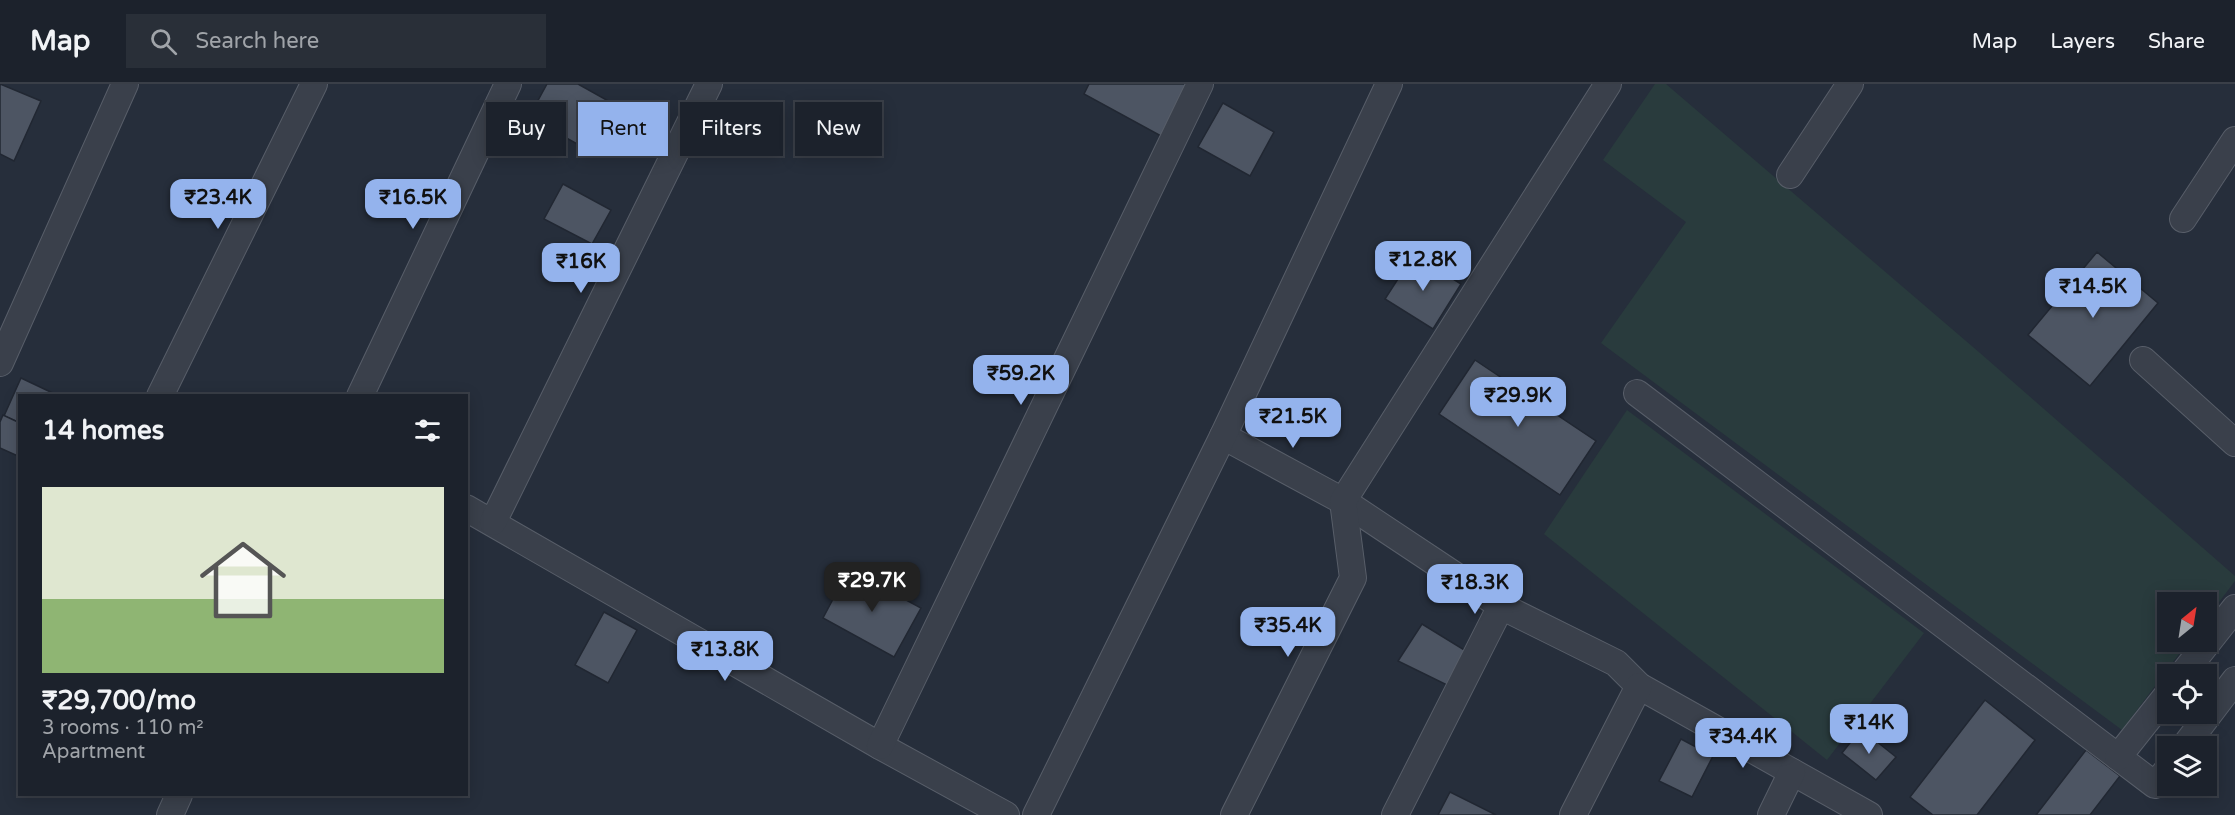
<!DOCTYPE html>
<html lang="en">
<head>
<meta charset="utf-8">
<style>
	:root { --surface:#1c222c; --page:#292f38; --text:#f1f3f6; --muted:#a0a4a9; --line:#3a3f48; --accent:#94b3ed }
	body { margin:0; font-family:"Varela Round",sans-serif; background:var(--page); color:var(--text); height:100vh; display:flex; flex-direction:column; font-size:22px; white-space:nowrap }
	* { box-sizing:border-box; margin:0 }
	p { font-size:20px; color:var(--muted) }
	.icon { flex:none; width:33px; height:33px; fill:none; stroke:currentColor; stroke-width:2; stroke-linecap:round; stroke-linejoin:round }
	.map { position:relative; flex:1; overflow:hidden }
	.side { position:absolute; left:18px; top:310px; width:450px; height:402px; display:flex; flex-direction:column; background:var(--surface); border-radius:0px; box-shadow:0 3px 15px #0003,0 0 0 2px var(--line) }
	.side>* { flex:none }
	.hud { position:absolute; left:486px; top:18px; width:570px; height:54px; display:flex; gap:12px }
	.needle { width:39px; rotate:30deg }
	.fabs { position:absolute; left:2157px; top:508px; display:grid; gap:12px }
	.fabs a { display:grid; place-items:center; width:60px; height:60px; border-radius:0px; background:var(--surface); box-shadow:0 3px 15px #0003,0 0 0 2px var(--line); font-size:30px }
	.price { position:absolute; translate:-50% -51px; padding:0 14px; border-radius:12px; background:var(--accent); color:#111; font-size:20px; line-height:39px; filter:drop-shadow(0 2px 3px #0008) }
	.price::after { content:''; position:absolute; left:50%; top:36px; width:18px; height:14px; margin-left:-9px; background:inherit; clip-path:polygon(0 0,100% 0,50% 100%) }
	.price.on { background:#222; color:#fff }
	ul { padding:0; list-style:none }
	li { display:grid; align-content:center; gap:12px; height:318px; padding:0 24px }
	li+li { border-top:2px solid var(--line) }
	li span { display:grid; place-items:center; height:186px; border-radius:0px; color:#555 }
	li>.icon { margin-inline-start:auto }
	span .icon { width:108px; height:108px; fill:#fffc; stroke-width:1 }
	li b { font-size:26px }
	h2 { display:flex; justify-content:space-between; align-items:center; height:72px; padding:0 24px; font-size:26px }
	.pill { padding:0 21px; border-radius:0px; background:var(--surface); box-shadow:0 3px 15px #0003,0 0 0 2px var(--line); font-size:21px; line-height:54px }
	.pill.on { background:var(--accent); color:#111 }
	header { display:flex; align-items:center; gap:36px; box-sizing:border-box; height:84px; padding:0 30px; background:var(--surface); border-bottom:2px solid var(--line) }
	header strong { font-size:28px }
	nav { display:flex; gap:33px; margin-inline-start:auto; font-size:21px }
	.search { width:420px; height:54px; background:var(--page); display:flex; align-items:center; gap:15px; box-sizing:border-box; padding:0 21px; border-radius:0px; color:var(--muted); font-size:22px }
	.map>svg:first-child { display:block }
</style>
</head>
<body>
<header>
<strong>Map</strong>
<div class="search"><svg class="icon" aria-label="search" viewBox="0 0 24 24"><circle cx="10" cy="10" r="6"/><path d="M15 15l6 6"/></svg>Search here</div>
<nav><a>Map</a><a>Layers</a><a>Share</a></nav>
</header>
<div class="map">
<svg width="2235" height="731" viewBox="0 0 2235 731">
	<rect width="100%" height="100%" fill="#262e3b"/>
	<!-- green -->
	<g fill="#293b3d">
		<polygon points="1655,0 1666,0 1980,269 2235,492 2235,497 2207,534 2206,519 2168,519 2168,558 2188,558 2122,646 1601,259 1686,138 1603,76"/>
		<polygon points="1627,326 1924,549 1827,676 1544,450"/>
	</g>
	<!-- building -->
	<g fill="#4d5563" stroke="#212732" stroke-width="1.5">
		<polygon points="0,0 41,17 14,77 0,70"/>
		<polygon points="547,0 578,0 612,19 586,65 529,33"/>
		<polygon points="1089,0 1190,0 1161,52 1084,10"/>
		<polygon points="1223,19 1274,48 1250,92 1198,63"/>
		<polygon points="563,100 611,126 592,160 544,135"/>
		<polygon points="2097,168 2158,219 2090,302 2028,251"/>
		<polygon points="1414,170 1461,200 1433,245 1385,215"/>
		<polygon points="1475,276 1596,357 1560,411 1439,330"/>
		<polygon points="21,294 59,312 20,312 20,339 4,332"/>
		<polygon points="3,331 20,339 20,373 0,364 0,338"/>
		<polygon points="849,485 921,524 894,573 823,534"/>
		<polygon points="604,528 637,546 608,599 575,581"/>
		<polygon points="1422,540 1466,567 1449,602 1398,577"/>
		<polygon points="1985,616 2035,656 1977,731 1933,731 1910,713"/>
		<polygon points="1861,645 1896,673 1876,696 1842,669"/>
		<polygon points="1681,655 1713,672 1692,713 1659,697"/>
		<polygon points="2086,666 2120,692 2090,731 2036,731"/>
		<polygon points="1450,708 1496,731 1438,731"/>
	</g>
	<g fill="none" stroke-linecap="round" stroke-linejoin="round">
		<!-- street casing -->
		<g stroke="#585e69" stroke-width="28">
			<g id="street">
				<polyline points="1790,91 1850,0"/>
				<polyline points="2183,135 2235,56"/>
				<polyline points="2143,276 2235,359"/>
				<polyline points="0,279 125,0"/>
				<polyline points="1637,309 2155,701 2168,685"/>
				<polyline points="160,312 314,0"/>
				<polyline points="360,312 508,0"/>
				<polyline points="1223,352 1343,417 1501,522 1616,579 1639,602 1869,731"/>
				<polyline points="466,424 880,662 1006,731"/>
				<polyline points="493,438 709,0"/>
				<polyline points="2182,591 2235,524"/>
				<polyline points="880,662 1200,0"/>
				<polyline points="2184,663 2235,596"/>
				<polyline points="2118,673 2168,610"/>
				<polyline points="170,731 179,711"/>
				<polyline points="1036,731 1223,352 1389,0"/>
				<polyline points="1234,731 1353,494 1343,417 1608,0"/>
				<polyline points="1395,731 1501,522"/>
				<polyline points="1573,731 1639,602"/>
				<polyline points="1771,731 1792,688"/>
			</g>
		</g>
		<!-- street -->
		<use href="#street" stroke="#3a404b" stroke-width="26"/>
	</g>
</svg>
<div class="fabs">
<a><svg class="needle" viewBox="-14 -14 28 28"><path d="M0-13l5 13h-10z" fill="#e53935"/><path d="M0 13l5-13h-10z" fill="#a0a4a9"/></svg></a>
<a><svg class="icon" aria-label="locate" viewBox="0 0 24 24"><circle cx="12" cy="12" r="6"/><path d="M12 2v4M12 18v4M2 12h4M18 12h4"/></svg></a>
<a><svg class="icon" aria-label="layers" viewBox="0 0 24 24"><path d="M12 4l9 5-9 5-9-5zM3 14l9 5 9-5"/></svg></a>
</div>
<b class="price" style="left:218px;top:146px">₹23.4K</b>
<b class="price" style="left:413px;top:146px">₹16.5K</b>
<b class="price" style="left:1423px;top:208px">₹12.8K</b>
<b class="price" style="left:581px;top:210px">₹16K</b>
<b class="price" style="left:2093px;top:235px">₹14.5K</b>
<b class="price" style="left:1021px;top:322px">₹59.2K</b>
<b class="price" style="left:1518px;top:344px">₹29.9K</b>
<b class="price" style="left:1293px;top:365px">₹21.5K</b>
<b class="price on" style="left:872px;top:529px">₹29.7K</b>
<b class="price" style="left:1475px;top:531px">₹18.3K</b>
<b class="price" style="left:1288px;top:574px">₹35.4K</b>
<b class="price" style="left:725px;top:598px">₹13.8K</b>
<b class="price" style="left:1869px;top:671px">₹14K</b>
<b class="price" style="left:1743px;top:685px">₹34.4K</b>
<div class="hud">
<a class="pill">Buy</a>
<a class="pill on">Rent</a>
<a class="pill">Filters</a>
<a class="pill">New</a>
</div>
<section class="side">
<h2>14 homes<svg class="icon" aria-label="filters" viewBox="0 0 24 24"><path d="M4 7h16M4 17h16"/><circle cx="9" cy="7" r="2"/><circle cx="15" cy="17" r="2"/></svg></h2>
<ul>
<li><span style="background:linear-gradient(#dfe7d0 60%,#8fb573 0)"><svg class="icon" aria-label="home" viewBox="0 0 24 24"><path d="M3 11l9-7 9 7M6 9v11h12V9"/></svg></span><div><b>₹29,700/mo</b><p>3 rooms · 110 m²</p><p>Apartment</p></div></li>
</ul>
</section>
</div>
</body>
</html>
